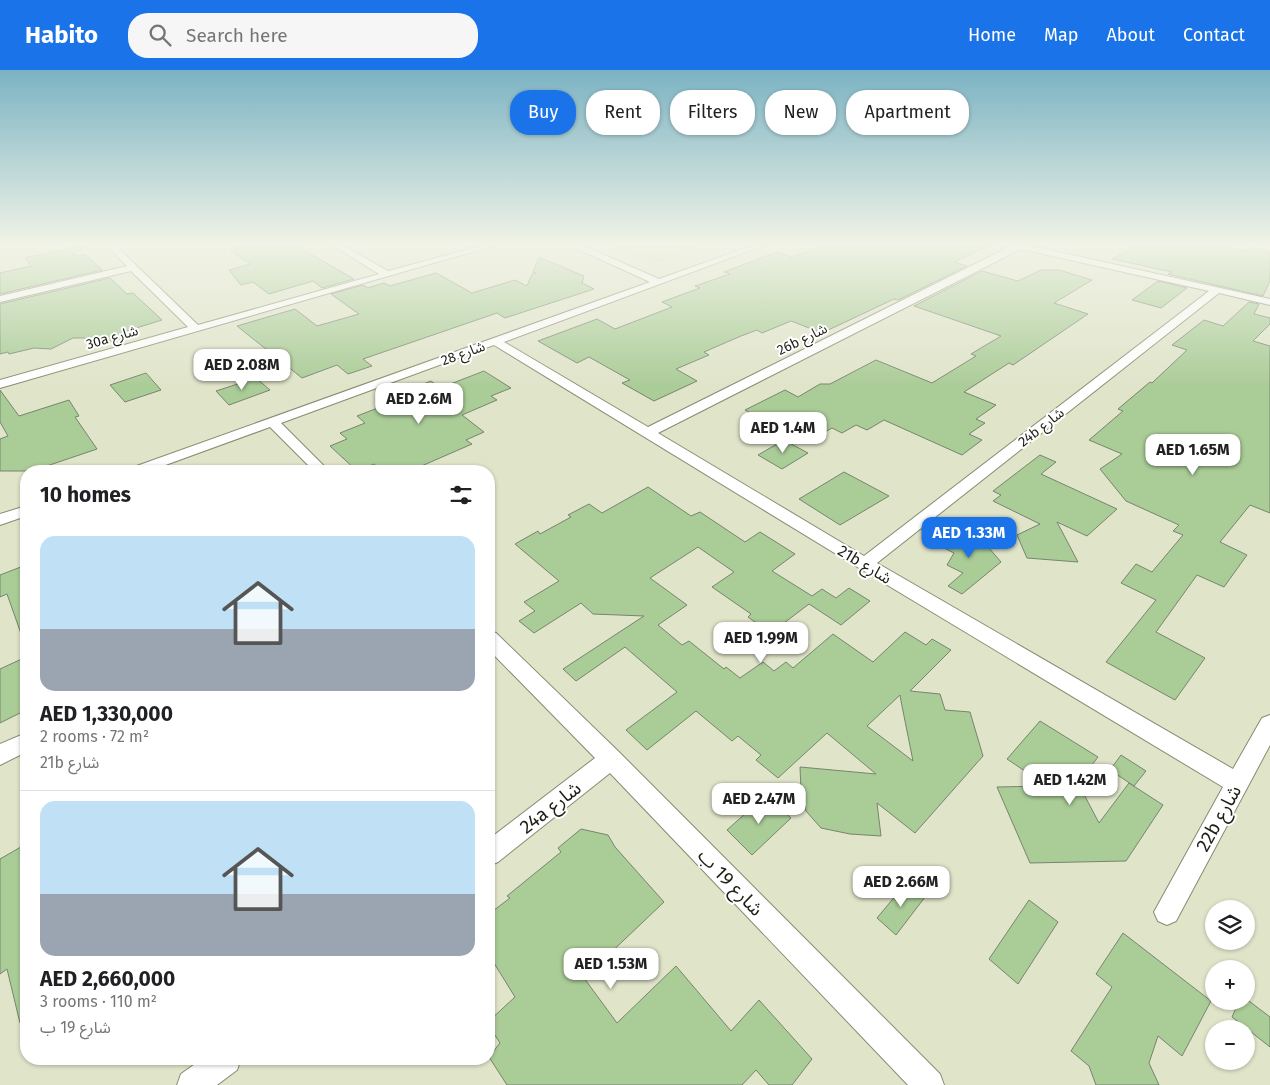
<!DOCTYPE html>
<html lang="en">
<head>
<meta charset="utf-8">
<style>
	:root { --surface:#fff; --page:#f6f6f6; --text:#202124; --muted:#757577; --line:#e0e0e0; --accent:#1a73e8 }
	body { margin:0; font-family:"Fira Sans","Noto Sans Arabic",sans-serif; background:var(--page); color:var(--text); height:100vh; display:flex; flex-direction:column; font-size:19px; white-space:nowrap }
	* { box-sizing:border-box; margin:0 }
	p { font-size:16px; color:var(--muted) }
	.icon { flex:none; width:28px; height:28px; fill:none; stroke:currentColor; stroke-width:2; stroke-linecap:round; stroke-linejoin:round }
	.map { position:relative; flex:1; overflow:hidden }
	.drawer { position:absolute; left:20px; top:395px; width:475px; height:600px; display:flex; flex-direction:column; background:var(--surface); border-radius:20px; box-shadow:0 1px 4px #0004 }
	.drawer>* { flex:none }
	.guide { position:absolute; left:510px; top:20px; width:475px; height:45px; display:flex; gap:10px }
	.controls { position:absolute; left:1205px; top:830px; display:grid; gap:10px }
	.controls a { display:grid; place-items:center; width:50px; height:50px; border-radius:50%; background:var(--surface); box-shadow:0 1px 4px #0004; font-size:25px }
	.price { position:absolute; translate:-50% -42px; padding:0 11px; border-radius:10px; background:#fff; color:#222; font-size:16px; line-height:32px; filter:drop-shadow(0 1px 2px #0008) }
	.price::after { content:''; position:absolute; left:50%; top:30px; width:15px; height:11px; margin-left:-8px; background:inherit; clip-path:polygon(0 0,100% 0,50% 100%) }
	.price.on { background:var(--accent); color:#fff }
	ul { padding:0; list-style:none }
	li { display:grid; align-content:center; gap:10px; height:265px; padding:0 20px }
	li+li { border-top:1px solid var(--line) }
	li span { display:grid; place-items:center; height:155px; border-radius:15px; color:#555 }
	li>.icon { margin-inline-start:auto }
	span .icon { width:90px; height:90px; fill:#fffc; stroke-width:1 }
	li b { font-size:21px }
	h2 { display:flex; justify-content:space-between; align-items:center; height:60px; padding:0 20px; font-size:21px }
	.chip { padding:0 18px; border-radius:20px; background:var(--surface); box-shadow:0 1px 4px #0004; font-size:18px; line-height:45px }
	.chip.on { background:var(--accent); color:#fff }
	header { display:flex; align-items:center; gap:30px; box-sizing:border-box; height:70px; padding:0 25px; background:var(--accent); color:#fff }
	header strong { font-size:24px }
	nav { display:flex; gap:28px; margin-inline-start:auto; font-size:18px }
	.search { width:350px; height:45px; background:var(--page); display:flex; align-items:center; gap:12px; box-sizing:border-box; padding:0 18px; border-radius:20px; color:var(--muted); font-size:19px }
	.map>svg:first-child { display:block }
</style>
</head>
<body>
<header>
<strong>Habito</strong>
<div class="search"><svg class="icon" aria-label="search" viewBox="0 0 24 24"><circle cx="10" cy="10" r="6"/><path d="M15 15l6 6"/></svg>Search here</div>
<nav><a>Home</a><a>Map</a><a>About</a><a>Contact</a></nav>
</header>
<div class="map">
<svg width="1270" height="1015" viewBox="0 0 1270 1015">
	<rect width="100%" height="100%" fill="#e0e4c9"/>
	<!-- built -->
	<polygon fill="#d4dab7" points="608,175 706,175 656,193"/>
	<!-- building -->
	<g fill="#aacc97" stroke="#77856f" fill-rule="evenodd">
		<polygon points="252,175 295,175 354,209 322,218 313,211 269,224 253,212 241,215 229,200 250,194 230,180"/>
		<polygon points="827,175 990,175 954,192 967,196 898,230 894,229 822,263 791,251 762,263 757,260 741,266 704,282 709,285 676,299 697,311 654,331 622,313 630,310 589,287 577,293 538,271 597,249 615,259 672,237 662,232 700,218 695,216 730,204 724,202 777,182 791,187"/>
		<polygon points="1137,175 1217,175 1247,181 1249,178 1270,182 1270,211 1263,226 1168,204 1172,202 1112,189"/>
		<polygon points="81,176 82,179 71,185 86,185 102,200 0,224 0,203 31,196 25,188"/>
		<polygon points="539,187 584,206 582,213 594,219 505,248 497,243 363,289 372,296 348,304 337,295 302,308 237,256 295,239 317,256 359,244 331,224 363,215 368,218 384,213 390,216 436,203 472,223 515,210 527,216 532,204 536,203 533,202"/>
		<polygon points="1041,200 1059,200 1092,210 1054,233 1088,244 1013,295 1009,293 964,322 996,335 976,349 985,353 969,364 982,370 962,385 884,350 867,360 856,355 842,363 832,358 806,373 745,340 785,320 798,327 820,314 830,314 876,290 932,313 976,286 971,284 1001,266 914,236 982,201 1018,211"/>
		<polygon points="110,208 127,224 133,223 162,250 120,263 124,268 92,277 85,268 73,268 51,279 34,278 9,284 8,282 0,284 0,234"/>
		<polygon points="1158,211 1187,218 1161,238 1132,230"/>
		<polygon points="1249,232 1259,234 1254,244 1270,248 1270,254 1253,271 1270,276 1270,443 1250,435 1220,472 1247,485 1224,517 1197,505 1156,562 1205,588 1175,630 1106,592 1156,530 1121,513 1136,494 1152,502 1183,465 1173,461 1179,455 1126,431 1100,399 1122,384 1089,370 1123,341 1118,339 1150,312 1152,313 1187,280 1172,275 1204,250 1223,256"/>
		<polygon points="484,301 511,318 491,326 497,330 462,345 484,362 466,370 472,374 410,401 382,401 374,394 357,401 330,376 347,369 340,363 365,353 357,346 396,331 391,327 431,311 440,318"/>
		<polygon points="146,303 161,320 125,332 110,315"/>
		<polygon points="256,308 270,320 229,335 216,321"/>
		<polygon points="0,320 19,346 69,330 79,346 75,347 97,379 32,401 0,401 0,369 8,366 0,352"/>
		<polygon points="784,370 808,383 782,399 758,385"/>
		<polygon points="1040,385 1056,392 1041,404 1117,439 1087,466 1057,452 1078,492 1027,488 1017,465 1040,454 993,431 1001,425 993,421"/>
		<polygon points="844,402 889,426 840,455 799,429"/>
		<path d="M648,417L691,446L700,442L745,472L760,462L795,484L772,501L812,526L822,519L836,528L849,518L870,531L841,555L809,534L776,559L767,552L762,557L748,547L751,544L712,517L734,502L698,477L650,508L687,535L658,555L682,575L689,571L724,599L726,597L740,608L763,592L774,601L786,592L793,598L833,564L873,592L905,562L926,575L932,569L951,580L910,621L940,624L945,640L970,642L983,686L915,763L877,733L881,766L850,764L821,758L806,741L801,720L800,697L876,704L827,663L778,708L756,690L761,685L738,666L732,671L696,641L647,680L626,660L677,622L625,577L576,611L563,599L644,546L593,544L581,533L534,563L519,551L535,541L524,532L559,511L515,474L538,461L540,464L571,447L568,445L589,434L602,443ZM900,625L901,631L913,691L867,656Z"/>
		<polygon points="956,459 982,470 1001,492 962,524 948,516 963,503 947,495 954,483 938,475"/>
		<polygon points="26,495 26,572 24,572 7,524 0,527 0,505"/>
		<polygon points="26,587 26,640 0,653 0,599"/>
		<polygon points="1040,651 1098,687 1078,713 1099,753 1129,713 1163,735 1126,791 1030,793 997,717 1047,716 1007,689"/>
		<polygon points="1121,685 1146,701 1134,716 1110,700"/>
		<polygon points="766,725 791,748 752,785 727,760"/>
		<polygon points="581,759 608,765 615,777 664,832 584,908 617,953 676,896 731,961 759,930 812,989 792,1015 769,1015 756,1000 742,1015 507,1015 489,987 500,973 489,956 489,951 515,927 489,885 489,844 510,828 507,826 561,782 558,778"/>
		<polygon points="26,774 26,952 20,953 7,899 0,904 0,789"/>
		<polygon points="907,812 925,827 896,865 877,848"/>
		<polygon points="1029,830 1058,852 1018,914 989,889"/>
		<polygon points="1123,863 1211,931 1182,986 1158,966 1149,993 1159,1015 1096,1015 1089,996 1071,981 1112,917 1096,904"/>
		<polygon points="1239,931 1249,931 1270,947 1270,977 1232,947"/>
	</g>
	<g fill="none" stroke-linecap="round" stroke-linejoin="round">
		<!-- minor casing -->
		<g stroke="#878b72" stroke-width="2">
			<g id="minor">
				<polygon points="106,175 115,175 198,255 379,204 332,175 342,175 388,201 484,175 496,175 0,318 0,310 188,257 131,201 0,232 0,226 127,196"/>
				<path d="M572,175H582L659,209L754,175H765L504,272L648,357L1013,175H1027L1270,229V235L1219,223L877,493L1233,699L1262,648L1270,645V675L1176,851L1167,855L1158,851L1154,842L1223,717L859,498L494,275L281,353L329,401H314L270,357L149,401H129L131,398L650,212L573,177ZM1021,179L1209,221L864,486L658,363Z"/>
				<polygon points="26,436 26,446 0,455 0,444"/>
				<polygon points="489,561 496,563 619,682 940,1004 944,1015 908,1015 610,703 498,792 489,796 489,769 595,688 489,580"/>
				<polygon points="26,663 26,682 0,695 0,674"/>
				<polygon points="202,989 241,989 237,1000 217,1015 177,1015 181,1004"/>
			</g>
		</g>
		<!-- minor -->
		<use href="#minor" fill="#fff" fill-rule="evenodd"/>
	</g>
	<!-- sky -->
	<linearGradient id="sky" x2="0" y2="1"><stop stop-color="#7bb3c3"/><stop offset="0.55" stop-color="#f1f3e7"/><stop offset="1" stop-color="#f1f3e7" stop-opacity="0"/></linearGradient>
	<rect width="1270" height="317" fill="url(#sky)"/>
	<g text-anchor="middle" stroke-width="4" stroke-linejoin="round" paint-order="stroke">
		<!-- far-street labels -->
		<g font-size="14" fill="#1d1f15" stroke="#fff">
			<text transform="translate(112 267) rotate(-16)" y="5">30a شارع</text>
			<text transform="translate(802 269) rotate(-26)" y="5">26b شارع</text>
			<text transform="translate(463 283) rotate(-20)" y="5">شارع 28</text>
			<text transform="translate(1041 357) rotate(-38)" y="5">24b شارع</text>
		</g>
		<!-- street labels -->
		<g font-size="16" fill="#1d1f15" stroke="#fff">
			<text transform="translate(865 494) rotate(31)" y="6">21b شارع</text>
		</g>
		<!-- near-street labels -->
		<g font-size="19" fill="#1d1f15" stroke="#fff">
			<text transform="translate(550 737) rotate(-38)" y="7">24a شارع</text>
			<text transform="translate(1218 748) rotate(-61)" y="7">22b شارع</text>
			<text transform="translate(731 812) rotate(46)" y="7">شارع 19 ب</text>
		</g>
	</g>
</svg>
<div class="controls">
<a><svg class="icon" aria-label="layers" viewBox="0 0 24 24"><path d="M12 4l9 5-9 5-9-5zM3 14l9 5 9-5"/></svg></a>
<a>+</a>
<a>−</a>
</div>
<b class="price" style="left:242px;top:321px">AED 2.08M</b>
<b class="price" style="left:419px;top:355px">AED 2.6M</b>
<b class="price" style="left:783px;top:384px">AED 1.4M</b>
<b class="price" style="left:1193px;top:406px">AED 1.65M</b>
<b class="price on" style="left:969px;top:489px">AED 1.33M</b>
<b class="price" style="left:761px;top:594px">AED 1.99M</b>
<b class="price" style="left:1070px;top:736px">AED 1.42M</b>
<b class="price" style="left:759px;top:755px">AED 2.47M</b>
<b class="price" style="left:901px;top:838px">AED 2.66M</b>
<b class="price" style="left:611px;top:920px">AED 1.53M</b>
<div class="guide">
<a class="chip on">Buy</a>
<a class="chip">Rent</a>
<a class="chip">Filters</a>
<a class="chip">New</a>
<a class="chip">Apartment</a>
</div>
<section class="drawer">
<h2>10 homes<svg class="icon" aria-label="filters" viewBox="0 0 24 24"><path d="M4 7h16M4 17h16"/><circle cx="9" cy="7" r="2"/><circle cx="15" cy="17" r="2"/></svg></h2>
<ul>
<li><span style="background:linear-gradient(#bfe0f5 60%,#9aa5b1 0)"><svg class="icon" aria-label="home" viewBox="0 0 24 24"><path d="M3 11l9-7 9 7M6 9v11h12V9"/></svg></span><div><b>AED 1,330,000</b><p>2 rooms · 72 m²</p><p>21b شارع</p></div></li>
<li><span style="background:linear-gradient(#bfe0f5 60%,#9aa5b1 0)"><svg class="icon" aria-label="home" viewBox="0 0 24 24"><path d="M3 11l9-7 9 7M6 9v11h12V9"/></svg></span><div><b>AED 2,660,000</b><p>3 rooms · 110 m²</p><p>شارع 19 ب</p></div></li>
</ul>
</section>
</div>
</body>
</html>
